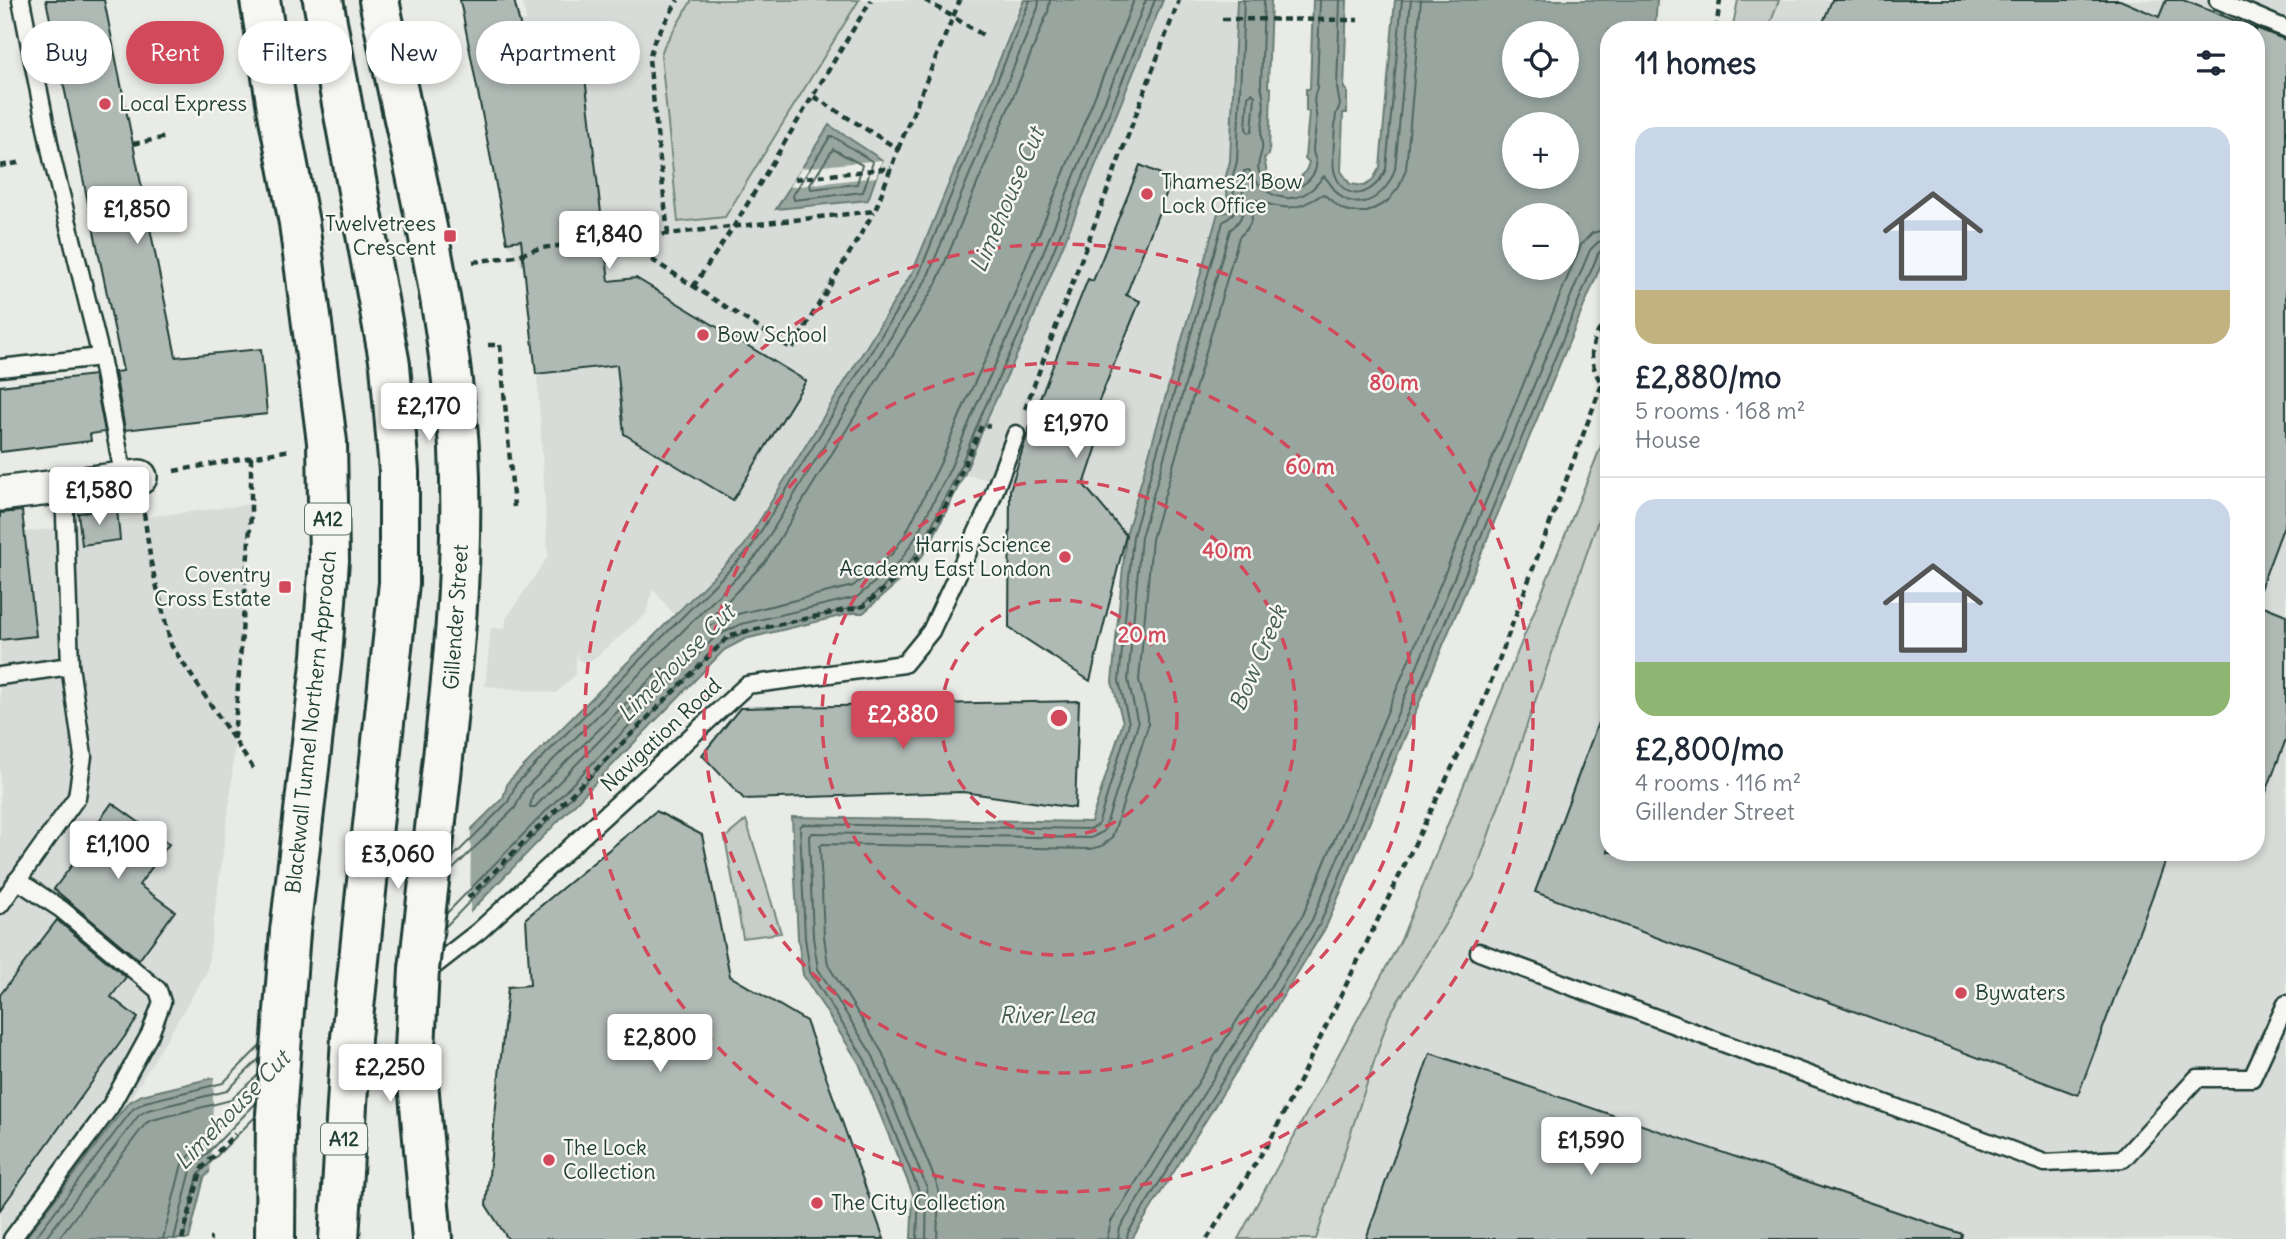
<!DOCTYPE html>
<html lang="en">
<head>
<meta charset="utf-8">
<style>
	:root { --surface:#fff; --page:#f6f6f7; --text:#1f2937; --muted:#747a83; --line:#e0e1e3; --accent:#d1495b }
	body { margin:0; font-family:Delius,sans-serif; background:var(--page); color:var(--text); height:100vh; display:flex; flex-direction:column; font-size:26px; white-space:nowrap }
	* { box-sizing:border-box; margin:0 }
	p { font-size:23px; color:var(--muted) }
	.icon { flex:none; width:38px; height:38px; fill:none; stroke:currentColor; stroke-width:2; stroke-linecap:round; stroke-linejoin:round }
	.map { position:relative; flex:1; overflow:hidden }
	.panel { position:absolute; left:1600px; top:21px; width:665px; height:840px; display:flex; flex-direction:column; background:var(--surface); border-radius:28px; box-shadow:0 4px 10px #0003 }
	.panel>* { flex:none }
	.banner { position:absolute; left:21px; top:21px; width:665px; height:63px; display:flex; gap:14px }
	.buttons { position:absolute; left:1502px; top:21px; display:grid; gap:14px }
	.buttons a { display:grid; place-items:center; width:77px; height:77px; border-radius:50%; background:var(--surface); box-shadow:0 4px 10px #0003; font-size:35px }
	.price { position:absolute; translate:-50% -60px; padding:0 16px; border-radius:7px; background:#fff; color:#222; font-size:23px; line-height:46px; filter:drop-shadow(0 2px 4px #0008) }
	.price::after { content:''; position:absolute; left:50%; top:42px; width:21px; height:16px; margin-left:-10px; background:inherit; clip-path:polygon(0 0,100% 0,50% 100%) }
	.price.active { background:var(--accent); color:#fff }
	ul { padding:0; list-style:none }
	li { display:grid; align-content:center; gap:14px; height:371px; padding:0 35px }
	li+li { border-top:2px solid var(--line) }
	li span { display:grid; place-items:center; height:217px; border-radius:21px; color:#555 }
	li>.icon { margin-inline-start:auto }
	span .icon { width:126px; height:126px; fill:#fffc; stroke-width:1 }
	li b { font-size:30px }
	h2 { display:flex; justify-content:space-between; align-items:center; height:84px; padding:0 35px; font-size:30px }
	.tag { padding:0 24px; border-radius:32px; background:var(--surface); box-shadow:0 4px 10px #0003; font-size:24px; line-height:63px }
	.tag.active { background:var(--accent); color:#fff }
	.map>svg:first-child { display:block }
</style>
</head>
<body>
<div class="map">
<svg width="2286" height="1239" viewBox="0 0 2286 1239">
	<rect width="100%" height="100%" fill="#e9ebe7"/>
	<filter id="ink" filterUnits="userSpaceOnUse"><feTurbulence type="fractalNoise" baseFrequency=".0143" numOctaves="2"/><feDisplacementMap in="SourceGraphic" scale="14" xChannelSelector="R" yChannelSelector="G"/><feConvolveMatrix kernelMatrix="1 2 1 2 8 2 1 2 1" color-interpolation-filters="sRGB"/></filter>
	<g filter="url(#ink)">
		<!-- built -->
		<g fill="#d8dcd8">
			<polygon points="522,0 1024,0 913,271 744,546 675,616 653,589 646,614 586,665 578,659 577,650 575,675 556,693 485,686 491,628 505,629 506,619 548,556 538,386 524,270 507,242 467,34 526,21"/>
			<polygon points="1163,0 1237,0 1230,161 1223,187 1227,187 1228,213 1218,213 1126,534 1109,602 1003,482 964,475 990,412 1028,331"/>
			<polygon points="1779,0 2286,0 2286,1239 1316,1239 1389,1016 1475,877 1608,492 1608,852 2256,852 2256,30 1768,30"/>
			<polygon points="252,504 231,791 207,972 128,1103 25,1239 0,1239 0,535"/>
		</g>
		<!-- green -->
		<g fill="#c7cec9" stroke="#73867e" stroke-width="2">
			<polygon points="692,0 859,0 725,217 678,222 661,55 664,46"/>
			<polygon points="1738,0 1779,0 1768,30 1732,30"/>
			<polygon points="1608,429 1608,492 1474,877 1389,1016 1316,1239 1238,1239 1401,940"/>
			<polygon points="746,820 781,933 743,938 725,838"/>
		</g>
		<!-- water -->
		<g fill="#99a6a0" stroke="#687c75" stroke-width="2" fill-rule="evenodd">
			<polygon points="1024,0 1163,0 1028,331 990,412 964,475 928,548 911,571 863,613 853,613 745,639 724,650 471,911 210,1171 204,1178 189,1239 25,1239 128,1103 142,1095 221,1076 503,798 508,782 744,546 913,271"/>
			<path d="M1237,0H1271L1268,87L1271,88L1269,155L1264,158L1267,173L1273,178C1289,187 1305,180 1309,162L1305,158L1309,112L1306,111V89H1310L1313,0H1347L1344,89L1347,90V113H1343L1341,171L1350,184L1364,186L1372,181L1380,167L1395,0H1657L1655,30H1608V248L1326,927L1132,1239H911L913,1194L859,1063L803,975L798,938L792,817L1091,822L1123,722L1112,682L1126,535L1218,213L1228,212L1227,188L1223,187L1230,161ZM1514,33H1566V86H1514ZM1514,124H1566V177H1514ZM1514,215H1566V268H1514Z"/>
			<polygon points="829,125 882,160 868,200 776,209"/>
		</g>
		<!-- pier -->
		<g fill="#e9ebe7">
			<polygon points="882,160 876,177 790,187 801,168"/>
			<polygon points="471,824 470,917 210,1177 214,1074 219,1073"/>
		</g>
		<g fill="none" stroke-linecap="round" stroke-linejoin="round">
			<!-- shore -->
			<g stroke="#50675f" stroke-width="2">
				<polyline points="1050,0 1048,12 936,284 766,561 708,621 709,626 738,614 853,586 892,554 905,535 940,464 966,401 1004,320 1134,0"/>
				<path d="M1264,0L1261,86C1266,102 1263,118 1261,134C1261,139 1263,145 1262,150C1258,163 1254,173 1268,183C1276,189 1285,190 1294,188C1305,186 1318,174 1316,161C1315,157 1313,154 1313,151C1313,139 1318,125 1316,113C1314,102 1313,99 1317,88L1320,0"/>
				<path d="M1340,0L1337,88L1340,105L1336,114C1335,127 1331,164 1335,174C1347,207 1376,193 1386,169L1402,0"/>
				<polygon points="1252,93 1255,96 1252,131 1249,133 1246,129 1248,96"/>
				<polygon points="830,137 834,137 873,162 863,192 794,200 793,195"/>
				<polygon points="833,149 862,165 857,184 811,189 810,185"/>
				<polygon points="662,668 665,671 664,674 535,807 530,807 533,794"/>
				<polyline points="453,857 508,802 516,784 750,549 919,274 1030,0"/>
				<polyline points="451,871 515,808 524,789 742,572 758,554 927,278 1038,8 1039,0"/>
				<polyline points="447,913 715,637 741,624 857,597 900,561 914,540 950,469 976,406 1014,324 1146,0"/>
				<polyline points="445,927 720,644 743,633 861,606 906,567 922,545 958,472 984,409 1022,328 1155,0"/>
				<polyline points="34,1239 133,1109 145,1102 223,1083 260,1046"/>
				<polyline points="45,1239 139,1115 148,1110 227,1091 259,1059"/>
				<polyline points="58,1239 146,1123 152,1120 231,1100 258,1075"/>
				<polyline points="163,1239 182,1164 257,1087"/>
				<polyline points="174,1239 191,1170 256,1103"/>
				<polyline points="183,1239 198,1175 255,1117"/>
				<path d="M917,1239L919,1191L865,1060L810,972L805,938L800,827L803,824L1090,829L1098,825L1129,723L1119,681L1133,536L1223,222C1241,212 1235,202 1232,183C1231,177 1236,168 1237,161L1244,0"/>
				<path d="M926,1239L927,1188L873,1056L818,969L813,937L809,836L812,833L1091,838L1104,831L1138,724L1128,680L1141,537L1230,230C1254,211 1237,195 1244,171L1249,170C1260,192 1284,207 1308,192C1315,188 1319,181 1324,176C1330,182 1334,192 1343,198C1367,212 1388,191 1395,169L1411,0"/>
				<path d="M937,1239L939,1195L937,1184L882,1052L828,965L824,936L820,846L823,844L1091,849L1102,846L1112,838L1148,726V716L1139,680L1152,539L1239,237C1257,221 1249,216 1256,200C1286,210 1295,212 1323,194L1342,209L1352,212H1367L1387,202L1399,187L1406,169L1421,0"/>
				<polyline points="1107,1239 1111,1222 1303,915 1581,245 1592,233 1608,229"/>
				<polyline points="1118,1239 1120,1228 1312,920 1590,250 1598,242 1608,240"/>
				<polyline points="1127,1239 1128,1233 1320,924 1598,254 1603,249 1608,248"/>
			</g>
		</g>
		<!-- building -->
		<g fill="#b0bab5" stroke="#1f3d34" stroke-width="2">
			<polygon points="46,0 104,0 176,357 261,349 267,414 125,430 115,372 123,371"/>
			<polygon points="460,0 514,0 526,49 581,43 609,281 636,278 806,381 733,500 624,434 617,365 536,374 521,240 507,242"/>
			<polygon points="1832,0 2120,0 2159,17 2166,0 2183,0 2254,28 2254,30 1820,30"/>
			<polygon points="2256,28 2286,40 2286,520 2259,592 2256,592"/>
			<polygon points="1140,165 1172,179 1126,295 1140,301 1082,442 1097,446 1084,485 1126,535 1090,681 1009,628 1010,490 1033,416 1056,358 1088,279 1093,281"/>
			<polygon points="94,375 105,432 90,434 91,441 0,452 0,386"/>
			<polygon points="117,509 120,540 82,545 78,513"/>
			<polygon points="22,511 36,636 0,640 0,513"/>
			<polygon points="2256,603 2286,615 2286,739 2259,811 2256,810"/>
			<polygon points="1079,701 1075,808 963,792 744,799 702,755 740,708"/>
			<polygon points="1605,704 1608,704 1608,852 2169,852 2078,1095 1535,892"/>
			<polygon points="112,803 169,844 139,885 175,911 139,960 54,889 87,845 83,843"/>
			<polygon points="656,811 702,835 730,976 806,1021 884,1239 508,1239 486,1205 508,987 530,985 526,918"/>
			<polygon points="57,920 126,977 111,997 138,1018 0,1210 0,995"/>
			<polygon points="1430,1053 1962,1234 1961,1239 1366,1239"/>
		</g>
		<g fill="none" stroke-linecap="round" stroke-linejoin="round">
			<!-- service casing -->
			<g stroke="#1f3d34" stroke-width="21">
				<g id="service">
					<polyline points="21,0 52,158 101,357 124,479"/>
					<polyline points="2218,0 2286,29"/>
					<polyline points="0,368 101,357"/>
					<polyline points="0,676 70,666 64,486"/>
					<polyline points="0,905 77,797 83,756 70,666"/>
					<polyline points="1479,952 2045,1163 2123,1159 2197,1078 2252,1078 2286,1004"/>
					<polyline points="425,973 479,931 747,685 904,664 931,631 987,511 1016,434"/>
					<polyline points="12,1239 110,1107 150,1034 162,1002 158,990 61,909 17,880"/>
				</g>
			</g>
			<!-- minor casing -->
			<g stroke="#1f3d34" stroke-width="38">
				<polyline id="minor" points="0,494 140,477"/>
			</g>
			<!-- tertiary casing -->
			<g stroke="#1f3d34" stroke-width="44">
				<g id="tertiary">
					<path d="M379,0C404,127 437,252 452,381C454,403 458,426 459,449C465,574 450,696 436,820"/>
					<polyline points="419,969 415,1049 432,1239"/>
				</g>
			</g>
			<!-- trunk casing -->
			<g stroke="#1f3d34" stroke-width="44">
				<g id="trunk">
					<polyline points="260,0 277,108 299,223 327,442 329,560 322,656 290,932"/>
					<polyline points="323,0 390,365 399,471 399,583 368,872"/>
					<polyline points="275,1239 276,1115"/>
					<polyline points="339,1239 351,1038"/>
				</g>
			</g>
			<!-- path -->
			<g stroke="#1f3d34" stroke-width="4.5" stroke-dasharray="7 5" stroke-linecap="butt">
				<polyline points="925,0 983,35"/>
				<polyline points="1222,19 1358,20"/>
				<polyline points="1716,30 1720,0"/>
				<polyline points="133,144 167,137"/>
				<polyline points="898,149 960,0"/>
				<polyline points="0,166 23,162"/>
				<polyline points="795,179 891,168"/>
				<polyline points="668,234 649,59 654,41 678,0"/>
				<polyline points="621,240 792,349 874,212"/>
				<polyline points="473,262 516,256 540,248 875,211 898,149 813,96"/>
				<polyline points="693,287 734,226 871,0"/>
				<polyline points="488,345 500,345 514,507"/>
				<polyline points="1025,409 1179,0"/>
				<polyline points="174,471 290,450"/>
				<polyline points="144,513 151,563 171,645 255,771"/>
				<polyline points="234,739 251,514 251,457"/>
				<polyline points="468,898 730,635 864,606 897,578 920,555 952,493 982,425 990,426"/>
				<polyline points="182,1239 202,1168 235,1134"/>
				<polyline points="209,1239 212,1239"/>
				<path d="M1207,1239L1271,1139L1481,708L1602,384C1587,362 1589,339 1608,319"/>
			</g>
			<!-- service -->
			<use href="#service" stroke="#f6f6f2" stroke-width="16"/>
			<!-- minor -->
			<use href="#minor" stroke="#f6f6f2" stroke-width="33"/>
			<!-- tertiary -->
			<use href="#tertiary" stroke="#f6f6f2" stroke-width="38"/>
			<!-- trunk -->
			<use href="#trunk" stroke="#f6f6f2" stroke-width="38"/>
			<!-- tertiary-bridge casing -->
			<g stroke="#1f3d34" stroke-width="44" stroke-linecap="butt">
				<polyline id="tertiary-bridge" points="419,969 436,820"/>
			</g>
			<!-- trunk-bridge casing -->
			<g stroke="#1f3d34" stroke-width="44" stroke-linecap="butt">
				<g id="trunk-bridge">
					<polyline points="351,1038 368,872"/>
					<polyline points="276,1115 290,932"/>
				</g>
			</g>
			<!-- tertiary-bridge -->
			<use href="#tertiary-bridge" stroke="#f6f6f2" stroke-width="38"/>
			<!-- trunk-bridge -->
			<use href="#trunk-bridge" stroke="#f6f6f2" stroke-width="38"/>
		</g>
	</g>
	<!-- distance rings -->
	<g fill="none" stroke="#d1495b" stroke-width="3.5" stroke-dasharray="12 9">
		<circle cx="1059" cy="718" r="118"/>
		<circle cx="1059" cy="718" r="237"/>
		<circle cx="1059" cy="718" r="355"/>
		<circle cx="1059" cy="718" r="474"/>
	</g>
	<!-- markers -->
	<g fill="#d1495b" stroke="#f6f6f2" stroke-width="2.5">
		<circle cx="105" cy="104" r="7"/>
		<circle cx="1147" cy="194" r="7"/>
		<rect x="443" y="229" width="14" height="14" rx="3.5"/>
		<circle cx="703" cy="335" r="7"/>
		<circle cx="1065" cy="557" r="7"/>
		<rect x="278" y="580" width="14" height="14" rx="3.5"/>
		<circle cx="1961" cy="993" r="7"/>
		<circle cx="549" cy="1160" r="7"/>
		<circle cx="817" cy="1203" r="7"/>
	</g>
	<g text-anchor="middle" stroke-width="5" stroke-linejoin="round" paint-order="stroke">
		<!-- shield labels -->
		<g fill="#f6f6f2" stroke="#60746d" stroke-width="2">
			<rect x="305" y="503.5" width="46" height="31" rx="5"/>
			<rect x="321" y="1123.5" width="46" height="31" rx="5"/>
		</g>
		<g font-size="19" font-weight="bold" fill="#1f3d34">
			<text x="328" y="526">A12</text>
			<text x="344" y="1146">A12</text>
		</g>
		<!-- poi labels -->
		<g font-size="21" fill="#1f3d34" stroke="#f6f6f2" text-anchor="start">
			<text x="119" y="111">Local Express</text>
			<text x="1161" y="189">Thames21 Bow<tspan x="1161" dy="24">Lock Office</tspan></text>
			<text x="436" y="231" text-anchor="end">Twelvetrees<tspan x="436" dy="24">Crescent</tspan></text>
			<text x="717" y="342">Bow School</text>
			<text x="1051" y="552" text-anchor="end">Harris Science<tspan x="1051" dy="24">Academy East London</tspan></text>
			<text x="271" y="582" text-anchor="end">Coventry<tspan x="271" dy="24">Cross Estate</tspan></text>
			<text x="1975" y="1000">Bywaters</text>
			<text x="563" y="1155">The Lock<tspan x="563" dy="24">Collection</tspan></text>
			<text x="831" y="1210">The City Collection</text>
		</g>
		<!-- street labels -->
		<g font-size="21" fill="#1f3d34" stroke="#f6f6f2">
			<text transform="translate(456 617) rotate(-86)" y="7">Gillender Street</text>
			<text transform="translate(311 722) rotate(-84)" y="7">Blackwall Tunnel Northern Approach</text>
			<text transform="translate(661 735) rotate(-43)" y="7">Navigation Road</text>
		</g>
		<!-- water labels -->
		<g font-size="23" font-style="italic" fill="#445c54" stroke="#f6f6f2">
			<text transform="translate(1007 200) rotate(-67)" y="8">Limehouse Cut</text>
			<text transform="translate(1258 658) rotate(-67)" y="8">Bow Creek</text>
			<text transform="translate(676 663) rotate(-45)" y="8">Limehouse Cut</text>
			<text x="1047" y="1023">River Lea</text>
			<text transform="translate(232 1110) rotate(-46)" y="8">Limehouse Cut</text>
		</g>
	</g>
	<circle cx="1059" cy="718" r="10" fill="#d1495b" stroke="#f6f6f2" stroke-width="3.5"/>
	<g font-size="21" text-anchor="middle" font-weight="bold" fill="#d1495b" stroke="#f6f6f2" stroke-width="5" stroke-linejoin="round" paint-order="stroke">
		<text x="1394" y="390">80 m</text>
		<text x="1310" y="474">60 m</text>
		<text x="1227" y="558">40 m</text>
		<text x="1142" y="642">20 m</text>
	</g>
</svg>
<div class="buttons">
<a><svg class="icon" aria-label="locate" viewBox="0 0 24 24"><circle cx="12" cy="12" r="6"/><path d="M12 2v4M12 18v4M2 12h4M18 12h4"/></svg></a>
<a>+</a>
<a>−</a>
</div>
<b class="price" style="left:137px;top:246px">£1,850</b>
<b class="price" style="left:609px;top:271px">£1,840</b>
<b class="price" style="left:429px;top:443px">£2,170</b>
<b class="price" style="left:1076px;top:460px">£1,970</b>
<b class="price" style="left:99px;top:527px">£1,580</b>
<b class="price active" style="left:903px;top:751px">£2,880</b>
<b class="price" style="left:118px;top:881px">£1,100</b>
<b class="price" style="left:398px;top:891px">£3,060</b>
<b class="price" style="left:660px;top:1074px">£2,800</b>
<b class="price" style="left:390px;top:1104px">£2,250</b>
<b class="price" style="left:1591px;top:1177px">£1,590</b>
<div class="banner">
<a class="tag">Buy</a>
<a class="tag active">Rent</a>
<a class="tag">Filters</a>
<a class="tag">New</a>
<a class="tag">Apartment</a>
</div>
<section class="panel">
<h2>11 homes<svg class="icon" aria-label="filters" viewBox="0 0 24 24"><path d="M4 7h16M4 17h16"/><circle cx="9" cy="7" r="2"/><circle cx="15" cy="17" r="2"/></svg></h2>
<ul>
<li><span style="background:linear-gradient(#c9d6e8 75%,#c2b280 0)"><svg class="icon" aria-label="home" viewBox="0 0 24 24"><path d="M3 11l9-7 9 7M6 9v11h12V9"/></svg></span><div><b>£2,880/mo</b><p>5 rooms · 168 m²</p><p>House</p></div></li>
<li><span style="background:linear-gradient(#c9d6e8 75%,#8fb573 0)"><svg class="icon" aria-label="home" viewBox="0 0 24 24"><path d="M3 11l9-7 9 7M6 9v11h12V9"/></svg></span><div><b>£2,800/mo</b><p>4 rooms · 116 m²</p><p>Gillender Street</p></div></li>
</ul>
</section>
</div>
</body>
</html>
